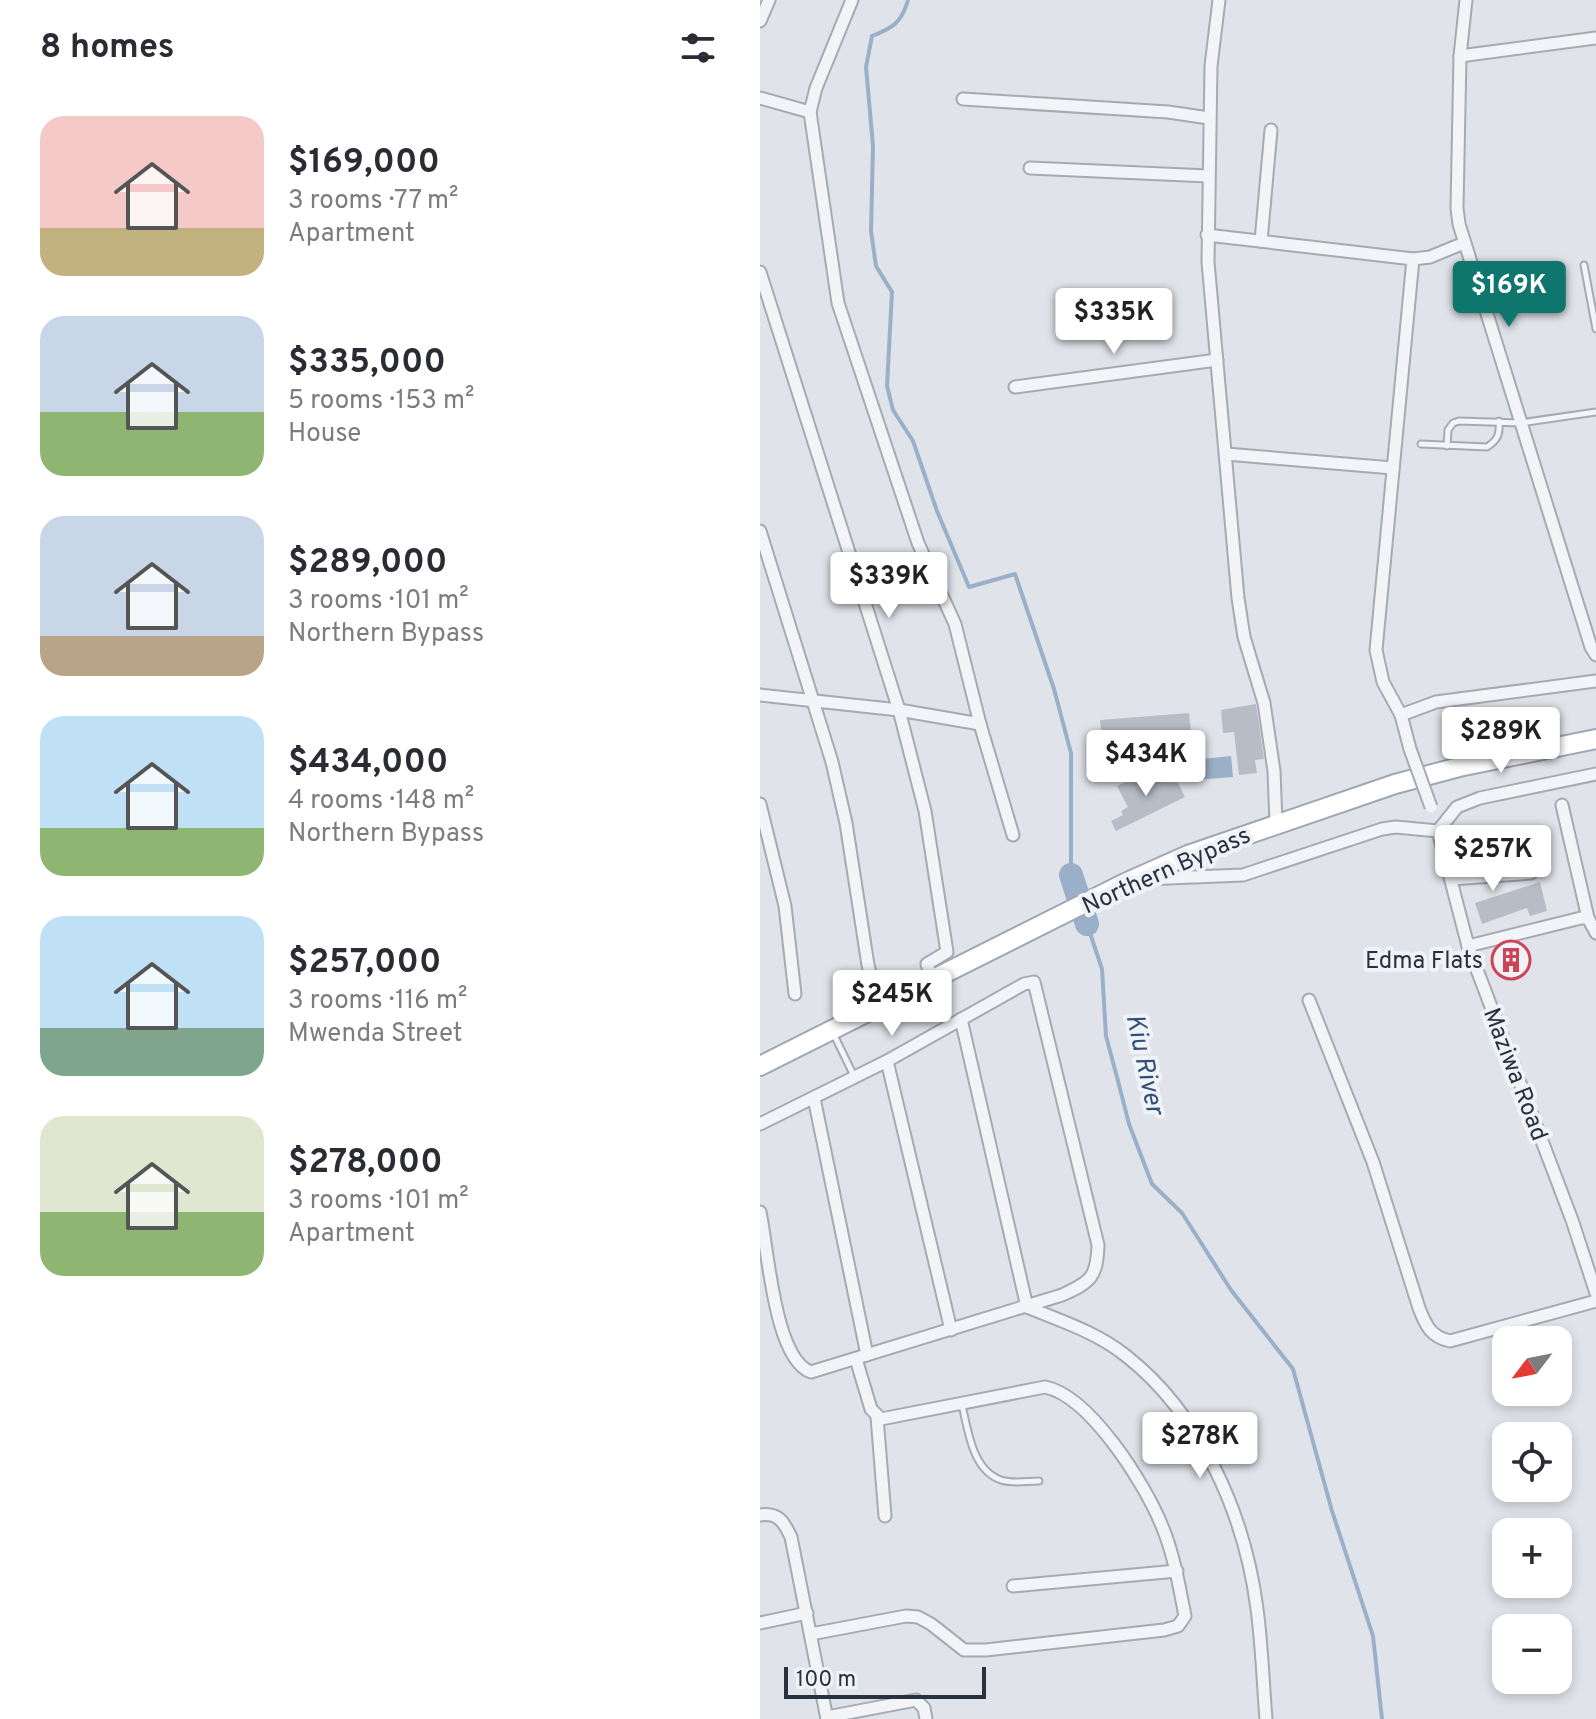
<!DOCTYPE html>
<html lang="en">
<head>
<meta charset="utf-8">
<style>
	:root { --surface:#fff; --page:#f2f2f3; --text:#2b2b33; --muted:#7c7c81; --accent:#0f766e }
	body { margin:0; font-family:Overpass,sans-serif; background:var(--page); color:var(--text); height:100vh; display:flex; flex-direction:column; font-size:30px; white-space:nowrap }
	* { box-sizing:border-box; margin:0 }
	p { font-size:26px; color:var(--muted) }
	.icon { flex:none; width:44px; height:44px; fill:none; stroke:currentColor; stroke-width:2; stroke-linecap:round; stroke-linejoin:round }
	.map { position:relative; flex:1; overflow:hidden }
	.details { display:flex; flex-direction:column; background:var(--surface); width:760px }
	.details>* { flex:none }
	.needle { width:52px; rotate:238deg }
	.fabs { position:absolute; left:732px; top:1326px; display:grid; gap:16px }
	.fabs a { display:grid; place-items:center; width:80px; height:80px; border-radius:16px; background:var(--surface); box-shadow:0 4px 12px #0003; font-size:40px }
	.scale { position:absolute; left:24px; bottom:20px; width:202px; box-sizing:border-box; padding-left:8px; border:4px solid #283140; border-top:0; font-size:22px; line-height:28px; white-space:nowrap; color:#283140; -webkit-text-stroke:6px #eff2f6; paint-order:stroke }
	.price { position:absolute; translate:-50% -68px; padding:0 18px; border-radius:8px; background:#fff; color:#222; font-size:26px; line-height:52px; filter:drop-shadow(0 2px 4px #0008) }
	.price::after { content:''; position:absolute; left:50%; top:48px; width:24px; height:18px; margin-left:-12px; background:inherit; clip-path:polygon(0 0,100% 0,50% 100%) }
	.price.selected { background:var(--accent); color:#fff }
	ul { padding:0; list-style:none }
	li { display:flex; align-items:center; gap:24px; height:200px; padding:0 40px }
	li span { display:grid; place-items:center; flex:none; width:224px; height:160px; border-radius:24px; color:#555 }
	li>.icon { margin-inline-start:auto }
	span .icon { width:96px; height:96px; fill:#fffc; stroke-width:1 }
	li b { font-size:34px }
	h2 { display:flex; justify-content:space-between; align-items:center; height:96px; padding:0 40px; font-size:34px }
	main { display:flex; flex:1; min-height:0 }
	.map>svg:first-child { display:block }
</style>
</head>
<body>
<main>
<section class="details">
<h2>8 homes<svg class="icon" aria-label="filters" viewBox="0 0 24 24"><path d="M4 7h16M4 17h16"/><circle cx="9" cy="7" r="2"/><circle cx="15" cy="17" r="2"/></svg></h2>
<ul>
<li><span style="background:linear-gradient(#f6c9c9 70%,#c2b280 0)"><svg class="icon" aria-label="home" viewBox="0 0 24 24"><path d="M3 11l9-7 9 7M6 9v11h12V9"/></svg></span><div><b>$169,000</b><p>3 rooms · 77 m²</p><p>Apartment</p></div></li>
<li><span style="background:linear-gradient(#c9d6e8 60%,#8fb573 0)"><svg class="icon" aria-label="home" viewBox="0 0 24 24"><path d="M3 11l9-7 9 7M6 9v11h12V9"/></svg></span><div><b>$335,000</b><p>5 rooms · 153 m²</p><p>House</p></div></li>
<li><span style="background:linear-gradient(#c9d6e8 75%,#b9a48a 0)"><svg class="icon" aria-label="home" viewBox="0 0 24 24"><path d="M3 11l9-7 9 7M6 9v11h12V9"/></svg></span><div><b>$289,000</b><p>3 rooms · 101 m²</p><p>Northern Bypass</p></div></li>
<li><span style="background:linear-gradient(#bfe0f5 70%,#8fb573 0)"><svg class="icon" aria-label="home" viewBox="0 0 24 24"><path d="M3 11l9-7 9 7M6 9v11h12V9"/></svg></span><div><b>$434,000</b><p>4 rooms · 148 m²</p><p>Northern Bypass</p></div></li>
<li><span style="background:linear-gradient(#bfe0f5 70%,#7fa58c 0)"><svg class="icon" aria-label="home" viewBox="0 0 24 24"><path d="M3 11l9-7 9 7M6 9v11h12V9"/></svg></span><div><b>$257,000</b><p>3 rooms · 116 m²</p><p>Mwenda Street</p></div></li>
<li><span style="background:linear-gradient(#dfe7d0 60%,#8fb573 0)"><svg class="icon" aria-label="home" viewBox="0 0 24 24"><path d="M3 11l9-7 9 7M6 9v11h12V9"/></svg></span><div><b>$278,000</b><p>3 rooms · 101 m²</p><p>Apartment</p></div></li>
</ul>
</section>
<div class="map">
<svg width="836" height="1719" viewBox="0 0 836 1719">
	<rect width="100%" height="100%" fill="#e0e3e9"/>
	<!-- water -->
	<polygon fill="#9ab0c9" points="471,756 473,777 434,780 432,760"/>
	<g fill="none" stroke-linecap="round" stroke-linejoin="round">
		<!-- stream -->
		<g stroke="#9ab0c9" stroke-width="4">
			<path d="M148,0C142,22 133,28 112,36L106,67L113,146L111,231L116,266L132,292L127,386L133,410L153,441L177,511L209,587L255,574L294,689L311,753V875"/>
			<polyline points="327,924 342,969 346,1036 358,1081 369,1124 392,1184 422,1213 471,1290 533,1369 572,1511 613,1636 622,1719"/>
		</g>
		<!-- river -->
		<polyline stroke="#9ab0c9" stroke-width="24" points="311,875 327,924"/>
	</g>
	<!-- building -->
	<g fill="#b7bcc6">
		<polygon points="496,704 504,759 495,760 497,773 479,775 474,732 463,733 461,710"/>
		<polygon points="429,713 431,733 342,740 340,720"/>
		<polygon points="386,772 390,781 407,772 412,783 417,781 425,797 356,831 351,821 363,815 361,811 368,807 357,786"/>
		<polygon points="780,882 787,911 770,916 767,908 722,924 715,903"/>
		<polygon points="756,943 765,973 747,978 737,948"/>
	</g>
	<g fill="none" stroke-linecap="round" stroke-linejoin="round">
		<!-- lane casing -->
		<g stroke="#a5aab3" stroke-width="9">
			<g id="lane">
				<polyline points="824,265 836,329"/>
				<path d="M661,444L727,447C738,440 740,434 739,421"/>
				<polyline points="687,446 688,430 693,423 699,421 760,423 836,412"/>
				<polyline points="74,1035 94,1076"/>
				<path d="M202,1405C208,1430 212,1470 241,1480C253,1484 267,1481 279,1481"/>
			</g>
		</g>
		<!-- street casing -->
		<g stroke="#a5aab3" stroke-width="15">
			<g id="street">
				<polyline points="92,0 56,88 50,112 78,303 158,543 195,624 220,724 253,835"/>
				<polyline points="459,0 451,66 448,262 478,598 484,637 504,703 514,771 516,823"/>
				<polyline points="706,0 700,56 697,208 699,224 831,647 836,655"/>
				<polyline points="0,21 9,0"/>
				<polyline points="700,56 836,38"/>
				<polyline points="0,98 50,112"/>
				<polyline points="203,99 408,112 449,118"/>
				<polyline points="270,168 448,176"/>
				<polyline points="447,235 653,259 616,650 623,682 641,715 676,702 836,681"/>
				<polyline points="501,241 511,130"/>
				<polyline points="653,259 670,257 704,243"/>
				<polyline points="0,272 139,710 165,811 187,952 167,964 172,980"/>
				<polyline points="255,387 457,360"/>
				<polyline points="466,454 633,468"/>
				<polyline points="0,531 72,762 86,823 108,965 119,1007"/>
				<polyline points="0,695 139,710 220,724"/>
				<polyline points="641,715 650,749"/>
				<polyline points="0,804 25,906 35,994"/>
				<polyline points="802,805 828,918"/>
				<polyline points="678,831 697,807 720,798 836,774"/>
				<polyline points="384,879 483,875 622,829 636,827 678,831 708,946 812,1220 836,1293"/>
				<polyline points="692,879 771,873"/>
				<polyline points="708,946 821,918 828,918 836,933"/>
				<path d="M549,1000L613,1162L659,1308C666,1326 671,1337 690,1341L836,1301"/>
				<polyline points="201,1019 267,1307"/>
				<polyline points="127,1061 191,1330"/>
				<polyline points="54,1098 107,1355"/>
				<path d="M0,1124L127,1061L264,984L274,982L338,1245C337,1277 331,1282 302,1295L51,1372C14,1359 8,1248 0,1212"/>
				<path d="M267,1307C301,1321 336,1332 365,1355C441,1414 485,1515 497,1609C502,1646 503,1683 506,1719"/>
				<polyline points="117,1417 125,1516"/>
				<path d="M0,1515C18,1512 24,1522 31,1537L67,1719"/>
				<polyline points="253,1586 417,1571"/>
				<polyline points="0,1623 47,1613"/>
				<path d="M51,1634L146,1616L158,1617L171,1624L204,1650H226L404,1630L418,1626L425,1616C419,1585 414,1555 402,1526C385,1484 330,1396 285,1387L121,1419L111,1409L96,1359"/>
				<polyline points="67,1717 156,1700 164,1708 166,1719"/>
			</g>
		</g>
		<!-- primary casing -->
		<g stroke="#9fa7b5" stroke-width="22">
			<polyline id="primary" points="0,1066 365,883 428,855 635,784 699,767 836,739"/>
		</g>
		<!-- lane -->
		<use href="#lane" stroke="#f2f4f7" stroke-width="5"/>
		<!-- street -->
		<use href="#street" stroke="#f2f4f7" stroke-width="11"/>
		<!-- primary -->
		<use href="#primary" stroke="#fff" stroke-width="18"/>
		<!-- street-bridge casing -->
		<g stroke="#a5aab3" stroke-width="15" stroke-linecap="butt">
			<polyline id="street-bridge" points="650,749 671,807"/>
		</g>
		<!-- street-bridge -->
		<use href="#street-bridge" stroke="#f2f4f7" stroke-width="11"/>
	</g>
	<!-- icons -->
	<defs>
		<g id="building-ring" transform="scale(2)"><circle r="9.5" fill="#eff2f6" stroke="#cf4356" stroke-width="1.5"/><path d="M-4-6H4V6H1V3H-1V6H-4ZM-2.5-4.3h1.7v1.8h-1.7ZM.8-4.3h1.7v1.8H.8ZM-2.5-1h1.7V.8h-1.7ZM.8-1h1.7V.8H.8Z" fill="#cf4356"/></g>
	</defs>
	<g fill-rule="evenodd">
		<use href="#building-ring" x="751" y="960"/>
	</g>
	<g text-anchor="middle" stroke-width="8" stroke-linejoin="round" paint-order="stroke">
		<!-- street labels -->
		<g font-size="24" fill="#283140" stroke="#eff2f6">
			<text transform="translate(406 870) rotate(-24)" y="8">Northern Bypass</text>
			<text transform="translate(756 1074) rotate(69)" y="8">Maziwa Road</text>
		</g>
		<!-- poi labels -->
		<g font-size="24" fill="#283140" stroke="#eff2f6" text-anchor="end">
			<text x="723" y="968">Edma Flats</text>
		</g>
		<!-- water labels -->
		<g font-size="26" font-style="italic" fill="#324f75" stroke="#eff2f6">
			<text transform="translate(386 1064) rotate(78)" y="9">Kiu River</text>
		</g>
	</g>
</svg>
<div class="fabs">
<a><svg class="needle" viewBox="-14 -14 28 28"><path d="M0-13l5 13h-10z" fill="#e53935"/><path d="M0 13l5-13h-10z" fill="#7c7c81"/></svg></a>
<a><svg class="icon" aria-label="locate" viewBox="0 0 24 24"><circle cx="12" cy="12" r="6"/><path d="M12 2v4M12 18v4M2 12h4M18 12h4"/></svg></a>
<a>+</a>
<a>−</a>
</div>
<div class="scale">100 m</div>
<b class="price selected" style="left:749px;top:329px">$169K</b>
<b class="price" style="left:354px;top:356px">$335K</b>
<b class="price" style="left:129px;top:620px">$339K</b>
<b class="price" style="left:741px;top:775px">$289K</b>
<b class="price" style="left:386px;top:798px">$434K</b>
<b class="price" style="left:733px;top:893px">$257K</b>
<b class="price" style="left:132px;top:1038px">$245K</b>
<b class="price" style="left:440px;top:1480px">$278K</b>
</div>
</main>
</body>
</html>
